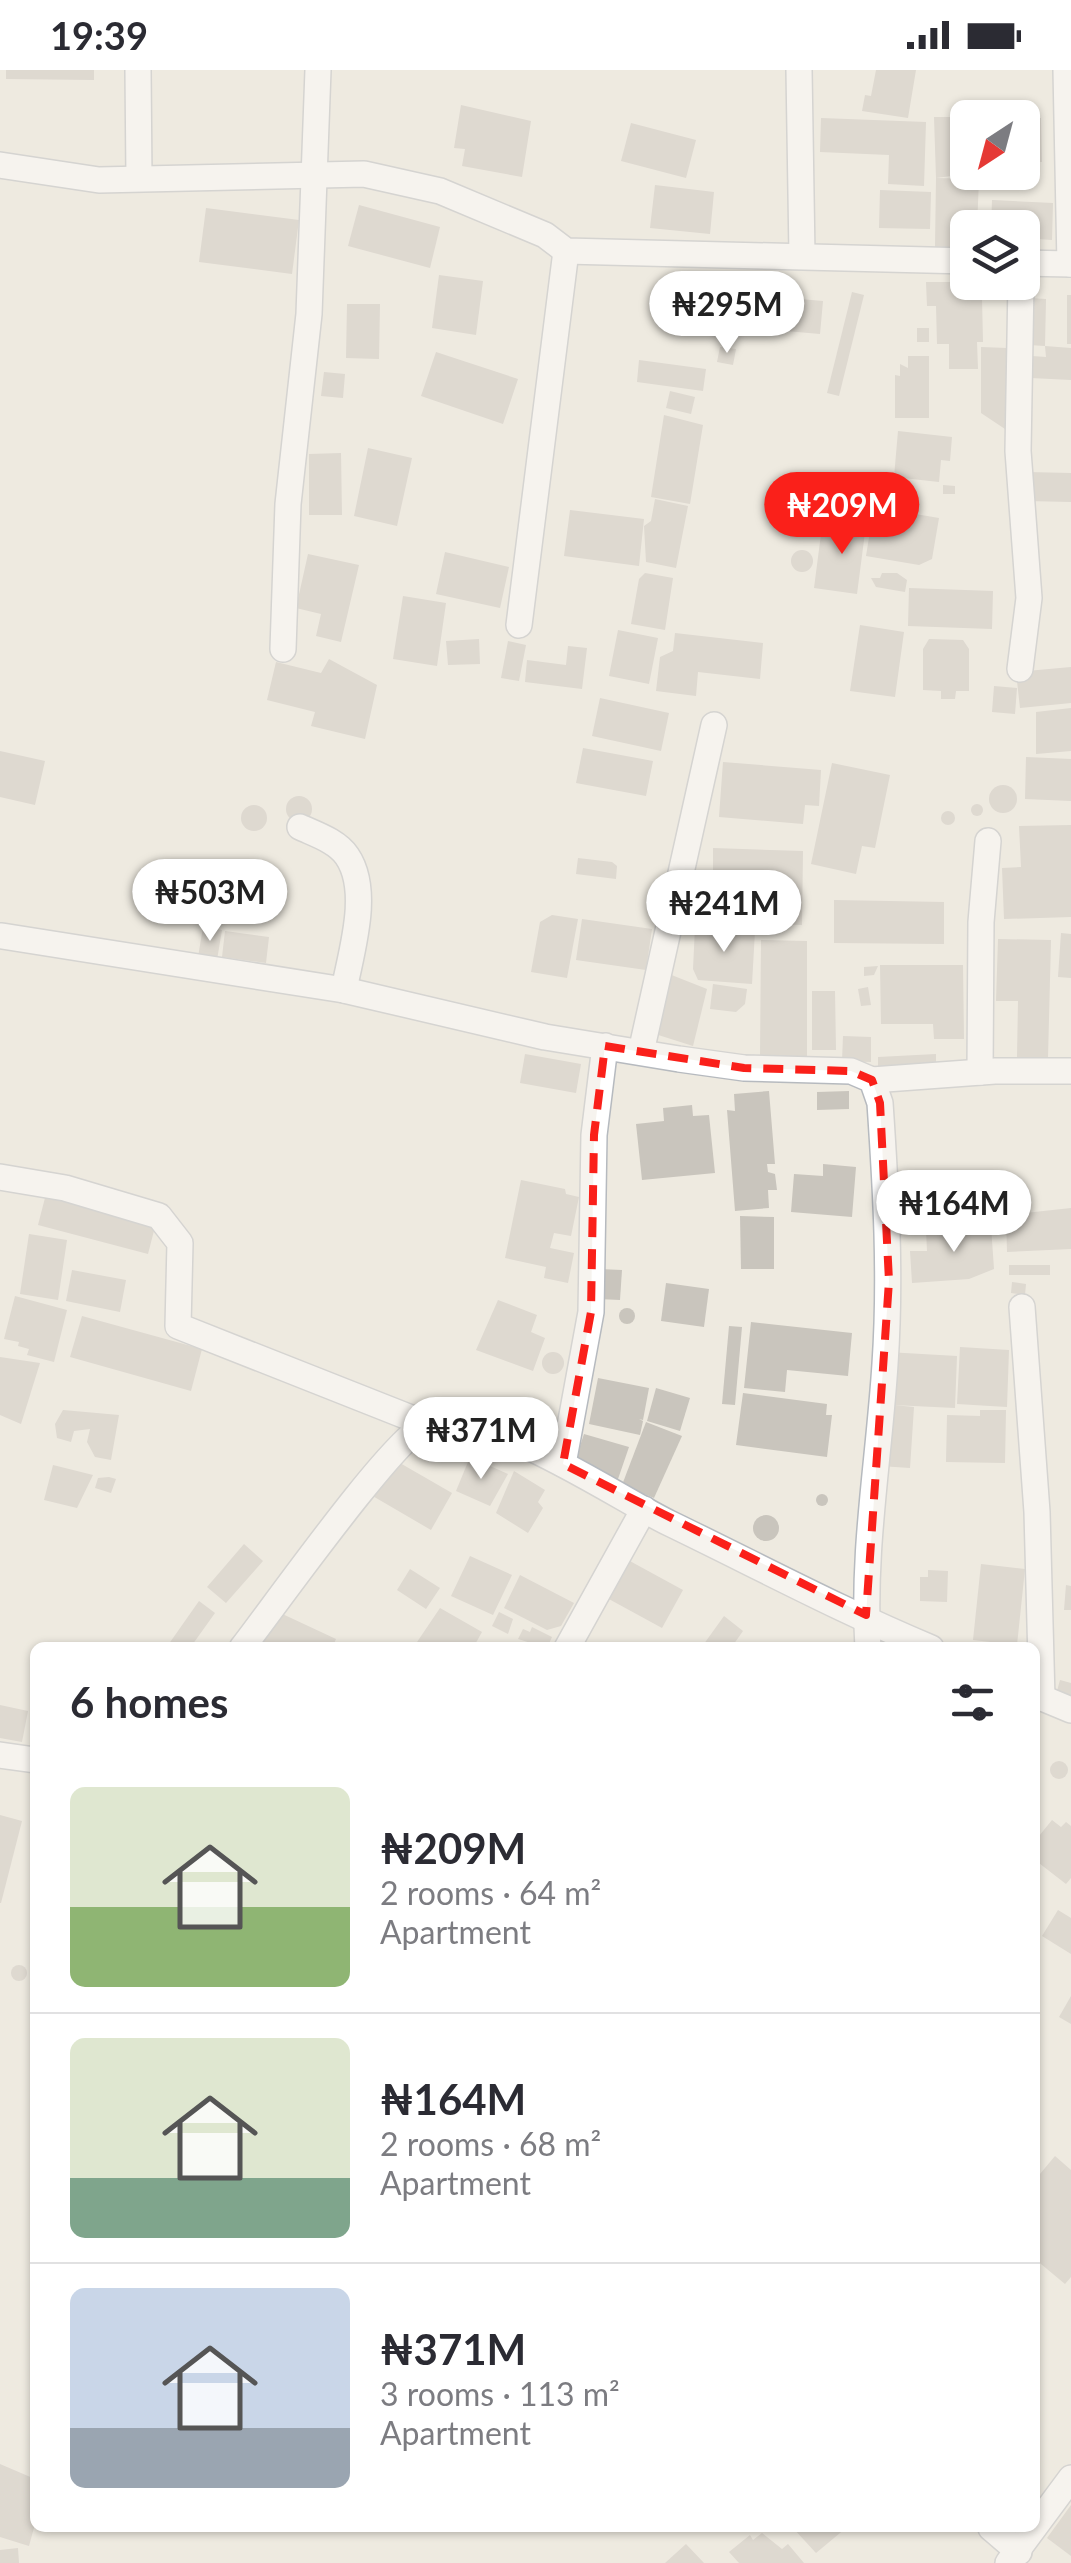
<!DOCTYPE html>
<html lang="en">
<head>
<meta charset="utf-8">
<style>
	:root { --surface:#fff; --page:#f2f2f3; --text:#2b2b33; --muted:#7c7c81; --line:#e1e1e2; --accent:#fa201a }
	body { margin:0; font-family:Lato,sans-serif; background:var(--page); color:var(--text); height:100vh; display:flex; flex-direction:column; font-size:38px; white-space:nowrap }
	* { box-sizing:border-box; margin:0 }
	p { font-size:32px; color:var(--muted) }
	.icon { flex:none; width:55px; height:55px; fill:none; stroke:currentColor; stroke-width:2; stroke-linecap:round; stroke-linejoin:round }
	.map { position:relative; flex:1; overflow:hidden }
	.sheet { position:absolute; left:30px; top:1572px; width:1010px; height:890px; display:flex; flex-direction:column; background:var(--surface); border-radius:15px; box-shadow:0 2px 8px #0004 }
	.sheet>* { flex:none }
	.needle { width:65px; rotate:216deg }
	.controls { position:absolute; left:950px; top:30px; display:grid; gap:20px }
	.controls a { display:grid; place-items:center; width:90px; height:90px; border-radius:15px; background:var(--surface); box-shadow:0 2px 8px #0004; font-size:50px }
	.price { position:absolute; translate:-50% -85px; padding:0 22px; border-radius:35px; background:#fff; color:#222; font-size:32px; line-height:65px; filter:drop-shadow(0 2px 5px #0008) }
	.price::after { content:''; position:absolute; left:50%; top:60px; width:30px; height:22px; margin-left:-15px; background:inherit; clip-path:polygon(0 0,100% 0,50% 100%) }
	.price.selected { background:var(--accent); color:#fff }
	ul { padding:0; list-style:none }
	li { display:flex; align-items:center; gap:30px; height:250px; padding:0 40px }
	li+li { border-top:2px solid var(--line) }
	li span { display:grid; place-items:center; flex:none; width:280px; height:200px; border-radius:15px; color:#555 }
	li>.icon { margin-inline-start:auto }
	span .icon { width:120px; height:120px; fill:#fffc; stroke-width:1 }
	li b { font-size:42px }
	h2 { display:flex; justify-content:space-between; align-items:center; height:120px; padding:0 40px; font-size:42px }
	.status { display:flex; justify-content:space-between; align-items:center; height:70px; padding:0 50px; background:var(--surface); direction:ltr }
	.status svg { height:28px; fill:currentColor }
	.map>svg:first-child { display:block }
</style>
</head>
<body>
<div class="status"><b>19:39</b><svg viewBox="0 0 49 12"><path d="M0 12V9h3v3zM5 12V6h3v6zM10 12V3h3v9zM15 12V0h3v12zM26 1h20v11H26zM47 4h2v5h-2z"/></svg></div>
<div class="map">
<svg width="1071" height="2493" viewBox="0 0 1071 2493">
	<rect width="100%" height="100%" fill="#eeeae0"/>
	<!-- building -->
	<g fill="#c9c5bd">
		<polygon points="6,0 94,0 94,10 6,9"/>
		<polygon points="876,0 916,0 908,48 862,41 865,25 871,26"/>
		<polygon points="461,35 531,51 522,107 462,96 465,79 454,78"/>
		<polygon points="934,47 968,47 968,92 959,105 936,108"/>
		<polygon points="821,48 926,52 924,116 888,114 889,85 820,82"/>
		<polygon points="1022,48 1041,48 1042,92 1022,92"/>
		<polygon points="631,53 696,70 686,108 621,91"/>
		<polygon points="936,108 979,109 977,158 968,158 968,178 935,177"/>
		<polygon points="655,115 714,122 710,164 650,158"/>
		<polygon points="880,120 931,122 930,159 879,158"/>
		<polygon points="992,130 1053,133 1052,170 1022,168 1022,158 991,158"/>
		<polygon points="359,135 440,157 430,198 348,176"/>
		<polygon points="206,138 299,150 292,204 199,192"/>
		<polygon points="439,205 483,211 476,265 432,258"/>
		<polygon points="926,212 957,212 957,228 982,228 983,272 977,272 978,299 949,299 949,274 937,274 936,236 927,236"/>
		<polygon points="967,212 999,214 998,223 967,220"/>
		<polygon points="852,222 864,225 839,326 827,323"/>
		<polygon points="721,224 773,228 770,261 719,257"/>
		<rect x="1067" y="225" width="4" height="49"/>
		<polygon points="788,228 823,231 820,264 786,261"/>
		<polygon points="1030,228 1046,229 1045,276 1029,275"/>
		<polygon points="347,234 380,234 379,289 346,288"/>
		<rect x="917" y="258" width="12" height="14"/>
		<polygon points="1045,276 1071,278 1071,310 1031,308 1032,286 1046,287"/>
		<polygon points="720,277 736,279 733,295 717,292"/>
		<polygon points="981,277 1007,278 1008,361 981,343"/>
		<polygon points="436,282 518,309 503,354 421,326"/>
		<polygon points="908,286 929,286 929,348 895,348 895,305 900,306 900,294 908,298"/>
		<polygon points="639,290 706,299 703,321 637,312"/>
		<polygon points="324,302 345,304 343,328 321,326"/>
		<polygon points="670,321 695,327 691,344 666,338"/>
		<polygon points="664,345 703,355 690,434 651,427"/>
		<polygon points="898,361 952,367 950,391 941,390 939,412 894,407"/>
		<polygon points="368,378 412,388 397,456 354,446"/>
		<polygon points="341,383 342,445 309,445 309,384"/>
		<polygon points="1027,402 1071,403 1071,432 1027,431"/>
		<polygon points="873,408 881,410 877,430 869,429"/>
		<polygon points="852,415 862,418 857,440 846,438"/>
		<polygon points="943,415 955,416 955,424 943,424"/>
		<polygon points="655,429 688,436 676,498 646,492 644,456 651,451"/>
		<polygon points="874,437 939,448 932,489 919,495 866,486"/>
		<polygon points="570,440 644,449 639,496 564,486"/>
		<polygon points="843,444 867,447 857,524 814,518 821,464 840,467"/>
		<circle cx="832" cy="456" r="7"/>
		<circle cx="802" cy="491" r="11"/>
		<polygon points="445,482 509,497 500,538 436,524"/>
		<polygon points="308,484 359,495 341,572 316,566 321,544 296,538"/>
		<polygon points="645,503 673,508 665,560 631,554 639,509"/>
		<polygon points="882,503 897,503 907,510 905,522 876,517 871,508 880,508"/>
		<polygon points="909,518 993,521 992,559 908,556"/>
		<polygon points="403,526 446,533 437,596 393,589"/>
		<polygon points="860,555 904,562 895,627 850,621"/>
		<polygon points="618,560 658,568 649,614 609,606"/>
		<polygon points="675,563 763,573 760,609 698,602 696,626 656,621 660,587 673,581"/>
		<polygon points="479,569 480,594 448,595 446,571"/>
		<polygon points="929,569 963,570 969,579 969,621 956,621 955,629 941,629 941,621 923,620 923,579"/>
		<polygon points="508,571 526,575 519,611 501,608"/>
		<polygon points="568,576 587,578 582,619 525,612 527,590 566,595"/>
		<polygon points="329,589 377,615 365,669 311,656 315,642 267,630 276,592 321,603"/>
		<polygon points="1071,597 1071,633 1020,638 1016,602"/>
		<polygon points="994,616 1017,618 1015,644 992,642"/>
		<polygon points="600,628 669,643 661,681 592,666"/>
		<polygon points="1071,638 1071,681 1036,684 1036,642"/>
		<polygon points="583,678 653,691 646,726 576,713"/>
		<polygon points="0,681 45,691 35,735 0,727"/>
		<polygon points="1026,687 1071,689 1071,731 1025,729"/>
		<polygon points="723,692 821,700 819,736 805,735 803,754 719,747"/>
		<polygon points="832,693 890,705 875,778 862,776 856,804 811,794"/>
		<circle cx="1003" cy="729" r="14"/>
		<circle cx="299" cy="739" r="13"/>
		<circle cx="977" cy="740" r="6"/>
		<circle cx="254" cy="748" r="13"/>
		<circle cx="948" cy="748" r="7"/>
		<polygon points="1071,755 1071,847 1004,849 1002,798 1021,797 1019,756"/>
		<polygon points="713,778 803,781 802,855 763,854 765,803 713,802"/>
		<polygon points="578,788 612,792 617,796 616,809 576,804"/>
		<polygon points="834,830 944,832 944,874 834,873"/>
		<polygon points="552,845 578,849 567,908 531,902 540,852"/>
		<polygon points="582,849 652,859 646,900 576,890"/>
		<polygon points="203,857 222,860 217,890 198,887"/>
		<polygon points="695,857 755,861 752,914 698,910 693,899"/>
		<polygon points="225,861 269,867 266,893 222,887"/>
		<polygon points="1061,863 1071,864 1071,908 1058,907"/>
		<polygon points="998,869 1051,870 1048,988 1017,987 1018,931 996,931"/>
		<polygon points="761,870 807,871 807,986 760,986"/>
		<polygon points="880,895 963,895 964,969 934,969 933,954 881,954"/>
		<polygon points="878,896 874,905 864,906 864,897"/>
		<polygon points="669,904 707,919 693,976 652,963"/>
		<polygon points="713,914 747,919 745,934 736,942 710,939"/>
		<polygon points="868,917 871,935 861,936 858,919"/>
		<polygon points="812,921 835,921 836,980 812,980"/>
		<polygon points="843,966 871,967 871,992 842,991"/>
		<polygon points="525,984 581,994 576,1023 520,1013"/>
		<polygon points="936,984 936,993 878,996 878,987"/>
		<polygon points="769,1021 775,1094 767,1094 768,1102 775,1104 777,1120 768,1120 769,1138 735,1141 727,1040 735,1041 734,1024"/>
		<polygon points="849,1021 849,1039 817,1040 817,1022"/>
		<polygon points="692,1035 693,1046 709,1045 715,1103 642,1110 636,1054 664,1051 663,1038"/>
		<polygon points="823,1094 856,1097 852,1147 791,1142 794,1104 823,1106"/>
		<polygon points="521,1110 565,1119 566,1124 579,1127 571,1166 554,1163 550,1178 574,1183 568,1213 544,1208 546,1197 505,1188"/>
		<polygon points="47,1120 157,1149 148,1184 38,1155"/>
		<polygon points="981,1120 982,1149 926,1150 925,1121"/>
		<polygon points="1071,1138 1071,1179 1007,1182 1006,1145"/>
		<polygon points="740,1146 774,1147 774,1199 741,1199"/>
		<polygon points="991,1156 994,1199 969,1209 912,1213 910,1181 927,1181 926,1160"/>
		<polygon points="29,1164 67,1170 58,1230 20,1224"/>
		<rect x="1009" y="1195" width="41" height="10"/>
		<polygon points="599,1199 622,1200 620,1230 598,1229"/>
		<polygon points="72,1200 126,1210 120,1242 66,1231"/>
		<polygon points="1012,1212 1026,1214 1025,1225 1011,1223"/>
		<polygon points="666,1213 709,1219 704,1257 661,1251"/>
		<polygon points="15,1226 67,1240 54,1292 27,1285 29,1279 18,1276 19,1272 4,1269"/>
		<polygon points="498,1230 537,1245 531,1262 545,1268 533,1301 476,1280"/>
		<circle cx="627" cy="1246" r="8"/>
		<polygon points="82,1246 202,1279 191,1321 70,1287"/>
		<polygon points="751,1252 852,1263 848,1306 787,1300 785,1322 744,1318"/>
		<polygon points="729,1256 742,1257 735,1335 722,1334"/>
		<polygon points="960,1277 1009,1280 1007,1337 957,1334"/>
		<polygon points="887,1282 957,1286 955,1338 893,1335 914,1337 910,1398 880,1396"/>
		<circle cx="553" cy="1293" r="11"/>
		<polygon points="0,1287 40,1293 21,1354 0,1345"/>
		<polygon points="598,1308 649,1318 643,1350 639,1349 643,1351 640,1365 589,1354"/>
		<polygon points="656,1318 690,1328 680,1361 647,1351"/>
		<polygon points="743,1323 827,1334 826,1345 832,1345 827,1387 736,1375"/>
		<polygon points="63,1340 119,1345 111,1390 95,1387 87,1372 90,1359 74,1361 71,1372 57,1368 55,1354"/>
		<polygon points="980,1340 1006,1340 1005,1393 946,1392 947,1345 980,1346"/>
		<polygon points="523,1347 558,1361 549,1383 515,1369"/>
		<polygon points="646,1352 682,1366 654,1428 622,1415"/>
		<polygon points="584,1364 629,1377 617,1412 573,1397"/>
		<polygon points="470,1387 508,1404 490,1436 456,1421"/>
		<polygon points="393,1389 452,1423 431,1460 371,1425"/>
		<polygon points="53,1395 93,1405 77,1438 44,1430"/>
		<polygon points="514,1401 545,1420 538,1432 543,1438 528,1463 496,1443"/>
		<polygon points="109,1407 116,1409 111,1423 95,1418 98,1408"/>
		<circle cx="822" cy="1430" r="6"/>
		<circle cx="766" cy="1458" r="13"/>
		<polygon points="244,1474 263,1491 226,1533 207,1517"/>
		<polygon points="470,1486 512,1505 493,1545 451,1526"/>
		<polygon points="628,1490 683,1520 662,1558 607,1528"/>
		<polygon points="981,1494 1025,1499 1017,1575 973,1570"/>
		<polygon points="410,1499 440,1518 426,1539 397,1520"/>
		<polygon points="928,1500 948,1501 947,1532 920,1531 920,1507 928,1507"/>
		<polygon points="520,1505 574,1533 561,1556 547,1560 504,1538"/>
		<polygon points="1066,1515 1071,1516 1071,1540 1064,1540"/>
		<polygon points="199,1531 215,1543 190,1578 166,1578"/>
		<polygon points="440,1538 482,1562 473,1578 413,1578"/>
		<polygon points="276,1541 336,1569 332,1578 259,1578"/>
		<polygon points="499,1542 513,1549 508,1564 492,1556"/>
		<polygon points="724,1546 743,1561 731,1578 701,1578"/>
		<polygon points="532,1557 552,1567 547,1578 518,1569 523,1559 530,1562"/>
		<polygon points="1060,1610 1071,1613 1071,1637 1054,1632"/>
		<polygon points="0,1635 28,1641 22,1672 0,1668"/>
		<circle cx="1059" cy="1700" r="9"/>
		<polygon points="0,1745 22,1751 1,1833 0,1833"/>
		<polygon points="1052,1750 1061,1757 1066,1752 1071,1756 1071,1808 1066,1814 1035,1790 1035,1771"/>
		<polygon points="1058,1840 1071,1848 1071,1884 1042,1866"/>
		<circle cx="19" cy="1903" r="8"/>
		<polygon points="1071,1926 1071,1954 1059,1947"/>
		<polygon points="1055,2086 1071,2100 1071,2207 1065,2214 1035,2189 1035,2110"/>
		<polygon points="0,2394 35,2409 35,2454 29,2476 0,2467"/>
		<polygon points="1071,2435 1071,2486 1047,2468"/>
		<polygon points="793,2458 846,2458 816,2483"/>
		<polygon points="762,2463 782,2479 788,2474 804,2493 739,2493 729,2482 750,2465 753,2470"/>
		<polygon points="686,2474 704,2493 665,2493"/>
		<polygon points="18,2478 19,2493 0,2493 0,2480"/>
	</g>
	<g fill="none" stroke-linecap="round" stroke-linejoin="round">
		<!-- street casing -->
		<g stroke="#b6babf" stroke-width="28">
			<g id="street">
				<polyline points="138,0 139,108"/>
				<polyline points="799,0 802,185"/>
				<polyline points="1066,0 1070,194"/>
				<polyline points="0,95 99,110 364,104 440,121 545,165 566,181 968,191"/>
				<polyline points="1022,193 1071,194"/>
				<polyline points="519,555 566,181"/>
				<polyline points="283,579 288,434 309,244 318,0"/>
				<polyline points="1020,599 1029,528 1018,381 1021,212"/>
				<path d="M300,757C315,764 337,771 347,786C371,821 351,882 344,920"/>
				<path d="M2,866L344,920L545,967L679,989L744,998L851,1001L872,1010L880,1033C886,1121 891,1207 885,1294C879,1390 862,1481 868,1578"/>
				<polyline points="641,982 714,655"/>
				<polyline points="980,1002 981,852 988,771"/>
				<polyline points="872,1010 995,1001 1071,1001"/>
				<polyline points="0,1107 65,1118 159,1146 180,1173 178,1256 426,1354"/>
				<polyline points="1022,1237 1037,1442 1042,1628"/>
				<polyline points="563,1394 591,1242 594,1065 605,976"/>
				<path d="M242,1578C271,1541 395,1365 426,1355C483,1335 617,1428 669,1453C756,1495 842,1541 931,1578"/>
				<polyline points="567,1578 644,1439"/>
				<polyline points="1035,1625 1071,1640"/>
				<polyline points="0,1685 35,1690"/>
				<polyline points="991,2458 1019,2482"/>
				<polyline points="1008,2493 1071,2408"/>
			</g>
		</g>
		<!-- street -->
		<use href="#street" stroke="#fff" stroke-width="25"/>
	</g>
	<!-- marked area -->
	<path d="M0 0H1071V2493H0ZM605,976L744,998L851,1001L872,1010L880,1033L889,1211L866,1545L563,1394L591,1242L594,1065Z" fill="#eeeae0" fill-opacity=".55" fill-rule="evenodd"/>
	<path fill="none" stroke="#fa201a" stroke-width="8" stroke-dasharray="20 12" stroke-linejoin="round" d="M605,976L744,998L851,1001L872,1010L880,1033L889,1211L866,1545L563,1394L591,1242L594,1065Z"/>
</svg>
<div class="controls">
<a><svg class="needle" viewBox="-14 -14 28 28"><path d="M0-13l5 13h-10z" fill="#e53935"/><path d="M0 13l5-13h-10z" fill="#7c7c81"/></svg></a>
<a><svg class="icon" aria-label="layers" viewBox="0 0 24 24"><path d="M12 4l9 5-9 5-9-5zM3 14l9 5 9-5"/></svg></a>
</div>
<b class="price" style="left:727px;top:286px">₦295M</b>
<b class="price selected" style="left:842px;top:487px">₦209M</b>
<b class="price" style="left:210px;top:874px">₦503M</b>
<b class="price" style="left:724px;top:885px">₦241M</b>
<b class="price" style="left:954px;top:1185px">₦164M</b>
<b class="price" style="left:481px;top:1412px">₦371M</b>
<section class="sheet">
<h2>6 homes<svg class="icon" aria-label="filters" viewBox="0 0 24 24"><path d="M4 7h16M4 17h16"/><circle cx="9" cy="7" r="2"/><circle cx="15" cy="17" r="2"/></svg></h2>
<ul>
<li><span style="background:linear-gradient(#dfe7d0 60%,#8fb573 0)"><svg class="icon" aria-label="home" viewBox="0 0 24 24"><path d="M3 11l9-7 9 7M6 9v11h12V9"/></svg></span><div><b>₦209M</b><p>2 rooms · 64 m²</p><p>Apartment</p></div></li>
<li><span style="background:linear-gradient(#dfe7d0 70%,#7fa58c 0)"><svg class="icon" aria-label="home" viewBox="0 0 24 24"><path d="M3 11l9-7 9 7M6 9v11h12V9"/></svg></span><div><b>₦164M</b><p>2 rooms · 68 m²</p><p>Apartment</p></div></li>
<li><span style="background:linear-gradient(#c9d6e8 70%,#9aa5b1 0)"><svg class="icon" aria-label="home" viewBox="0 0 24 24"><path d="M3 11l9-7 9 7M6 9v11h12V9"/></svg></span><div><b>₦371M</b><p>3 rooms · 113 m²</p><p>Apartment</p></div></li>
</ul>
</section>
</div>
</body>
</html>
